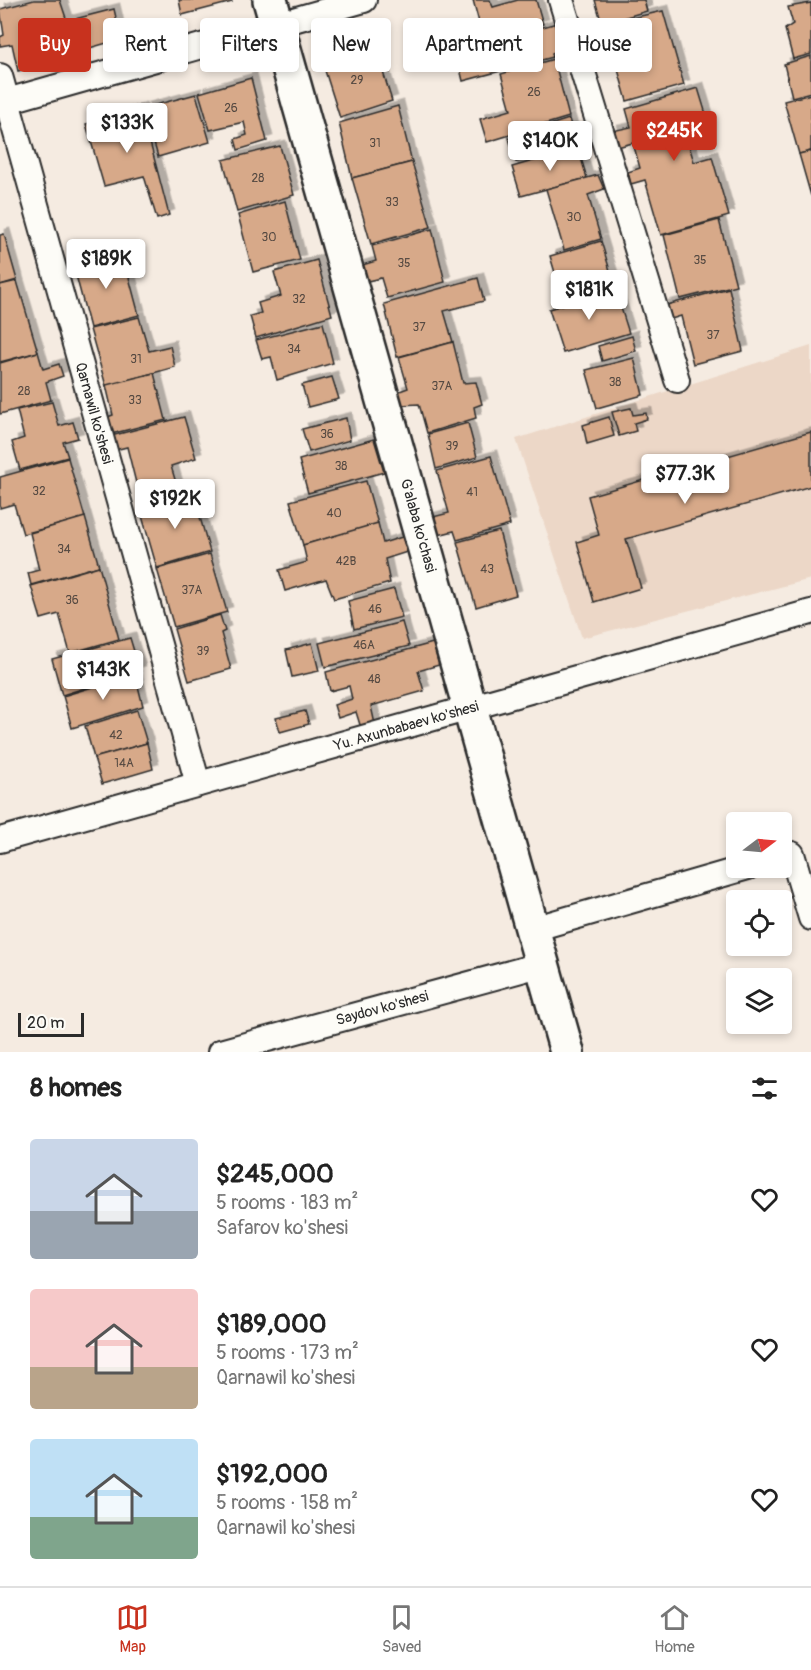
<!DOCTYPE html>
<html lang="en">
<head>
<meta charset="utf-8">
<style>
	:root { --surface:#fff; --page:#f6f6f6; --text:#222; --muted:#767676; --line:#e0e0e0; --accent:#c8321e }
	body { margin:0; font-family:Pangolin,sans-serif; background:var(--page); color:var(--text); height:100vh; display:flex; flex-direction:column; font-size:22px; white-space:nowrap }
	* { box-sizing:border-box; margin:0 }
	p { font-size:20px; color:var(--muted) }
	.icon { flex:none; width:33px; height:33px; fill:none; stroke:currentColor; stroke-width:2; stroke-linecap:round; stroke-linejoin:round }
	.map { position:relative; height:1052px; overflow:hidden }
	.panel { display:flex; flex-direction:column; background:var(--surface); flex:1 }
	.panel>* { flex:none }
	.hud { position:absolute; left:18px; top:18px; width:776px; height:54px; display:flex; gap:12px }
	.needle { width:39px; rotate:74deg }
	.controls { position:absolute; left:726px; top:812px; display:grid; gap:12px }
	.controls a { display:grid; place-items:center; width:66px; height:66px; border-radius:6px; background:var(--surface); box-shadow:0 3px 9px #0003; font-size:30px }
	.scale { position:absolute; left:18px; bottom:15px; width:66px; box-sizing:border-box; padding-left:6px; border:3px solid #2b2b2b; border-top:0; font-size:16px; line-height:21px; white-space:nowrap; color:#2b2b2b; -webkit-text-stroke:4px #fdfcf7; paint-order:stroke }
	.price { position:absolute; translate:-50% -51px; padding:0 14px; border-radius:6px; background:#fff; color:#222; font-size:20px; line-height:39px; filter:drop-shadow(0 2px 3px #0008) }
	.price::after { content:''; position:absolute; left:50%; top:36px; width:18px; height:14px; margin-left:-9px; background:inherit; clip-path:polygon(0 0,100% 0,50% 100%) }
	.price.active { background:var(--accent); color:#fff }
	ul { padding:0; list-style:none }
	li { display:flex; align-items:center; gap:18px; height:150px; padding:0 30px }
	li span { display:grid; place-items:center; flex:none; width:168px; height:120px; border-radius:6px; color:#555 }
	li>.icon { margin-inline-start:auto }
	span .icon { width:72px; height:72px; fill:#fffc; stroke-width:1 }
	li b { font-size:26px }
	h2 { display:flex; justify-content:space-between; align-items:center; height:72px; padding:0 30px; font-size:26px }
	.tag { padding:0 21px; border-radius:6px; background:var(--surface); box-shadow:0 3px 9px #0003; font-size:21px; line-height:54px }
	.tag.active { background:var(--accent); color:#fff }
	.menu { display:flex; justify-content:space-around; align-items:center; height:84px; border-top:2px solid var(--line); background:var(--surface); font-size:16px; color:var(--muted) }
	.menu a { display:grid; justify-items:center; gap:3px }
	.menu .active { color:var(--accent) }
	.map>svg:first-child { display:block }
</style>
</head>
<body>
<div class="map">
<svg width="811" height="1052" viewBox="0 0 811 1052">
	<defs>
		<filter id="shadow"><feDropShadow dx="5.5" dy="-5.5" stdDeviation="0" flood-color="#0004"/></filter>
	</defs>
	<rect width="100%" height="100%" fill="#f5ebe1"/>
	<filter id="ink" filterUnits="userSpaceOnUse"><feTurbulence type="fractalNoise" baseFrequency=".0167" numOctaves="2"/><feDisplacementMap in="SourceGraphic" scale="12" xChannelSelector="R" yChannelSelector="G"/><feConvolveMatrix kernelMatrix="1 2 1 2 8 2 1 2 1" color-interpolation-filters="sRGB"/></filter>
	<g filter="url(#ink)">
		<!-- built -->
		<polygon fill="#ecd7c7" points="811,346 811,579 582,638 516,439"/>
		<!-- building -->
		<g fill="#d7a989" stroke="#2b2b2b" stroke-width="1.5" filter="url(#shadow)">
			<polygon points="34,0 60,0 67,21 114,9 121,39 72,53 77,76 65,78 60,61 18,71 12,44 0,46 0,37 4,35 0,9"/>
			<polygon points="179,0 231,0 232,2 182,15"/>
			<polygon points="473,0 490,0 493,7 518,0 536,0 543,24 484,41"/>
			<polygon points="595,0 644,0 647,11 602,24"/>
			<polygon points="811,3 811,54 793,59 785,29 793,24 788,7"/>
			<polygon points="663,11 684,85 627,101 605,24"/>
			<polygon points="557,23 569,47 552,53 553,57 463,81 456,52"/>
			<polygon points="374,43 392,101 340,118 321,58"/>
			<polygon points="811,56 811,92 792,97 784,64"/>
			<polygon points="554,59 569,117 487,142 480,119 511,110 501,74"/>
			<polygon points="251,78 267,141 238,150 235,139 247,135 244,122 210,130 199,93"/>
			<polygon points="698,88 709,124 685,132 694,162 712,157 729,216 661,235 645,180 631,184 628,172 640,168 633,143 617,147 612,131 631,127 626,109"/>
			<polygon points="196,94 210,142 158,157 144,108"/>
			<polygon points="811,94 811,151 799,154 784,101"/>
			<polygon points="398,106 412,162 352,178 339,123"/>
			<polygon points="141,108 169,215 157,219 144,176 104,186 86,124"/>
			<polygon points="569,119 577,145 516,162 509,138"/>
			<polygon points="280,146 294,195 237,212 223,160"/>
			<polygon points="578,148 587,178 521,196 512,167"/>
			<polygon points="811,151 811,196 799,154"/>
			<polygon points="412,162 431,227 371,244 352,178"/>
			<polygon points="598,175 604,189 588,195 601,239 564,250 546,189"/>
			<polygon points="285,201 300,260 253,272 238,215"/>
			<polygon points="719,220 736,285 680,299 664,235"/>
			<polygon points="432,229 445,282 387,298 381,278 363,282 359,266 376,261 372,246"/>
			<polygon points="4,234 17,280 0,285 0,235"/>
			<polygon points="601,241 615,287 564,303 550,256"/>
			<polygon points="122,251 139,315 90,328 73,264"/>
			<polygon points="317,260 332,315 256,338 250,316 261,313 258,303 281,296 274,272"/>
			<polygon points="478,278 484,301 444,311 453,342 397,357 384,304"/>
			<polygon points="17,281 38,352 0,362 0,285"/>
			<polygon points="729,288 743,351 693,364 681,316 668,320 663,306"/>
			<polygon points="615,289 629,333 563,353 549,309"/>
			<polygon points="139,317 149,351 170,346 175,367 106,386 90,329"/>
			<polygon points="323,323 333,363 277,380 271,357 262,359 256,340"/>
			<polygon points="632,336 636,351 602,361 598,346"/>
			<polygon points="453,342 463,383 476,382 482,404 474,407 476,418 427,433 419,404 401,405 397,392 408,388 399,357"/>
			<polygon points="38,352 43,369 59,364 63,376 46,382 51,400 0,414 0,363"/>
			<polygon points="634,358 643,395 597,408 586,370"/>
			<polygon points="154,373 166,420 107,435 102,419 113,415 106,385"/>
			<polygon points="332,377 339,399 308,407 302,385"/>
			<polygon points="52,402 59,426 73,422 78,438 63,442 68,457 20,470 12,442 24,438 17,410"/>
			<polygon points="631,408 633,415 646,413 647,419 634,423 636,431 619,436 612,412"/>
			<polygon points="184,417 196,458 171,466 179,493 141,503 127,447 111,451 107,437"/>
			<polygon points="609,417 614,436 587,444 583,425"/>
			<polygon points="346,418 350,440 309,452 302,429"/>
			<polygon points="468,423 477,457 436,469 428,434"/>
			<polygon points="811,432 811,486 626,539 641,588 594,602 577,542 599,535 588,496"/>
			<polygon points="374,439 384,472 308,493 299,460"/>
			<polygon points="491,456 510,525 457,540 454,531 434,536 429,518 449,513 437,471"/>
			<polygon points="68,458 85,518 23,534 14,504 0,508 0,477"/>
			<polygon points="366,481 378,524 303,545 290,501"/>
			<polygon points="193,493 210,552 157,568 140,509"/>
			<polygon points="85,517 99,566 31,585 28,573 39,570 30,533"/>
			<polygon points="378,523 383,543 402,537 407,552 385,559 390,583 334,599 326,579 285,591 279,570 307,562 303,545"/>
			<polygon points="499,531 516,595 476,607 457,542"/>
			<polygon points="210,554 227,612 174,627 157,569"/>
			<polygon points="99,566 119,639 70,653 59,614 41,619 31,586"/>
			<polygon points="394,589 402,617 354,629 348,601"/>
			<polygon points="220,615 225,631 221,633 231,669 189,681 174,629"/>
			<polygon points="402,622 409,646 325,667 319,643"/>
			<polygon points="130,638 140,671 62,695 52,659"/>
			<polygon points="312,643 319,671 292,677 286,650"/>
			<polygon points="433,643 439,665 418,671 424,691 371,706 375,724 361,728 356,712 338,718 334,705 352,699 349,686 330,691 326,672"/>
			<polygon points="135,674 143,706 72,728 63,696"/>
			<polygon points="137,710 147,743 94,758 85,726"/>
			<polygon points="305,711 309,724 280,732 276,718"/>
			<polygon points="147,743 153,769 102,784 94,758"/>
		</g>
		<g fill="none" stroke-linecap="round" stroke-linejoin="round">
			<!-- street casing -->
			<g stroke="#2b2b2b" stroke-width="28">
				<g id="street">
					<polyline points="561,0 677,380"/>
					<path id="s1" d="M0,76L198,784"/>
					<polyline points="0,103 364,0"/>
					<path id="s2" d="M0,840L811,612"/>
					<polyline points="792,854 811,918"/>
					<polyline points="533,929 748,867"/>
					<path id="s3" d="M220,1052L543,964"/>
				</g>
			</g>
			<!-- secondary casing -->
			<g stroke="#2b2b2b" stroke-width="38">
				<g id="secondary">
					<path id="s4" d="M270,0L567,1052"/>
				</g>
			</g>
			<!-- street -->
			<use href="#street" stroke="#fdfcf7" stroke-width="24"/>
			<!-- secondary -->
			<use href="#secondary" stroke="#fdfcf7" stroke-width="33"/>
		</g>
	</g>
	<g text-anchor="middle" stroke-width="4.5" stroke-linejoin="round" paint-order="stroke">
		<!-- number labels -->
		<g font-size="12" fill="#564a42">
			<text x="357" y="84">29</text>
			<text x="534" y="96">26</text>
			<text x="231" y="112">26</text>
			<text x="375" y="147">31</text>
			<text x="258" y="182">28</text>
			<text x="392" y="206">33</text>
			<text x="574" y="221">30</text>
			<text x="269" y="241">30</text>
			<text x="700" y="264">35</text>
			<text x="404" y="267">35</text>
			<text x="299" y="303">32</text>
			<text x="419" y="331">37</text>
			<text x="713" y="339">37</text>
			<text x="294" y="353">34</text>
			<text x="136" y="363">31</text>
			<text x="615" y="386">38</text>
			<text x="442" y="390">37A</text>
			<text x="24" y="395">28</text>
			<text x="135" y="404">33</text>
			<text x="327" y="438">36</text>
			<text x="452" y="450">39</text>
			<text x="341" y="470">38</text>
			<text x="39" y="495">32</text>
			<text x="472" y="496">41</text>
			<text x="334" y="517">40</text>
			<text x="64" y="553">34</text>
			<text x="346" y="565">42B</text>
			<text x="487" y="573">43</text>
			<text x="192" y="594">37A</text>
			<text x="72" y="604">36</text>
			<text x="375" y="613">46</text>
			<text x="364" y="649">46A</text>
			<text x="203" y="655">39</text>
			<text x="374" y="683">48</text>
			<text x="116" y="739">42</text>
			<text x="124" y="767">14A</text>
		</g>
		<!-- street labels -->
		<g font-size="15" fill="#2b2b2b" stroke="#fdfcf7">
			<text dy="5" stroke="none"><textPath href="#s1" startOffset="350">Qarnawil ko'shesi</textPath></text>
			<text dy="5" stroke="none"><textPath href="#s4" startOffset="546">G'alaba ko'chasi</textPath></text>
			<text dy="5" stroke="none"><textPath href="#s2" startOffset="422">Yu. Axunbabaev ko'shesi</textPath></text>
			<text dy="5" stroke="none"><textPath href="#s3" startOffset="168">Saydov ko'shesi</textPath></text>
		</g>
	</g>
</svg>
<div class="controls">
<a><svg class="needle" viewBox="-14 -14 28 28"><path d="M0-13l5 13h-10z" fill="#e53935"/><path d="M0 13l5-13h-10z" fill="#767676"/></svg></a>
<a><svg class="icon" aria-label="locate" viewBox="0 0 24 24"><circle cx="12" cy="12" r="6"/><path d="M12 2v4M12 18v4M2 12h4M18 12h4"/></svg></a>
<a><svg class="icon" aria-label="layers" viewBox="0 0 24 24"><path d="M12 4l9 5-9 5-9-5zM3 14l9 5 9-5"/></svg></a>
</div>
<div class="scale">20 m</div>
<b class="price" style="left:127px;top:154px">$133K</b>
<b class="price active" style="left:674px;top:162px">$245K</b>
<b class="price" style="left:550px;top:172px">$140K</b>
<b class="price" style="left:106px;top:290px">$189K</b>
<b class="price" style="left:589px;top:321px">$181K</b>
<b class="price" style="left:685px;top:505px">$77.3K</b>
<b class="price" style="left:175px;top:530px">$192K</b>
<b class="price" style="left:103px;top:701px">$143K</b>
<div class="hud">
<a class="tag active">Buy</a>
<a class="tag">Rent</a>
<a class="tag">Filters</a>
<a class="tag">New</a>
<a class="tag">Apartment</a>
<a class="tag">House</a>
</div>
</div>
<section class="panel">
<h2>8 homes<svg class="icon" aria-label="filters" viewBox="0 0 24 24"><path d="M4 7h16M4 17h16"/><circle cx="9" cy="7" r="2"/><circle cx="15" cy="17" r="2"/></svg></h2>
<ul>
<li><span style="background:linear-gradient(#c9d6e8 60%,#9aa5b1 0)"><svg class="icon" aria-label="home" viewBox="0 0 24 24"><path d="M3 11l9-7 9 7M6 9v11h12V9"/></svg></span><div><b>$245,000</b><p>5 rooms · 183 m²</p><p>Safarov ko'shesi</p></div><svg class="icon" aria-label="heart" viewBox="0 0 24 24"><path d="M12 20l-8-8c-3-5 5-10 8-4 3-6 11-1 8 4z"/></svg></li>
<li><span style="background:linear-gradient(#f6c9c9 65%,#b9a48a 0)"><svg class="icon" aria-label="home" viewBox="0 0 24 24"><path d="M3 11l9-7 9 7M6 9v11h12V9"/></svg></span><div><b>$189,000</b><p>5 rooms · 173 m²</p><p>Qarnawil ko'shesi</p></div><svg class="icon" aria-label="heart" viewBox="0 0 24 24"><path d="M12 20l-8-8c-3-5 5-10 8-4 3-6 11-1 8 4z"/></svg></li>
<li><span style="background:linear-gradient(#bfe0f5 65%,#7fa58c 0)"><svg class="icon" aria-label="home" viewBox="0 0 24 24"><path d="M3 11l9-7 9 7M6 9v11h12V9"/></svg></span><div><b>$192,000</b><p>5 rooms · 158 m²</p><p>Qarnawil ko'shesi</p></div><svg class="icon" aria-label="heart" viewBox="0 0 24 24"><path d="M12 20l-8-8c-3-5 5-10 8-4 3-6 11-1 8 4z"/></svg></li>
</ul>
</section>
<nav class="menu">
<a class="active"><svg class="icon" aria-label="map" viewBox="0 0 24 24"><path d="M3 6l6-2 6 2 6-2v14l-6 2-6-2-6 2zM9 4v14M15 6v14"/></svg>Map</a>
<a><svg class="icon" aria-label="saved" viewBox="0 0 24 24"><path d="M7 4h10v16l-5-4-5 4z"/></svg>Saved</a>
<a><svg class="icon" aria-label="home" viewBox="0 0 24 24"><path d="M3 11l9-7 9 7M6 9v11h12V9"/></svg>Home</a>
</nav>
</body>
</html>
